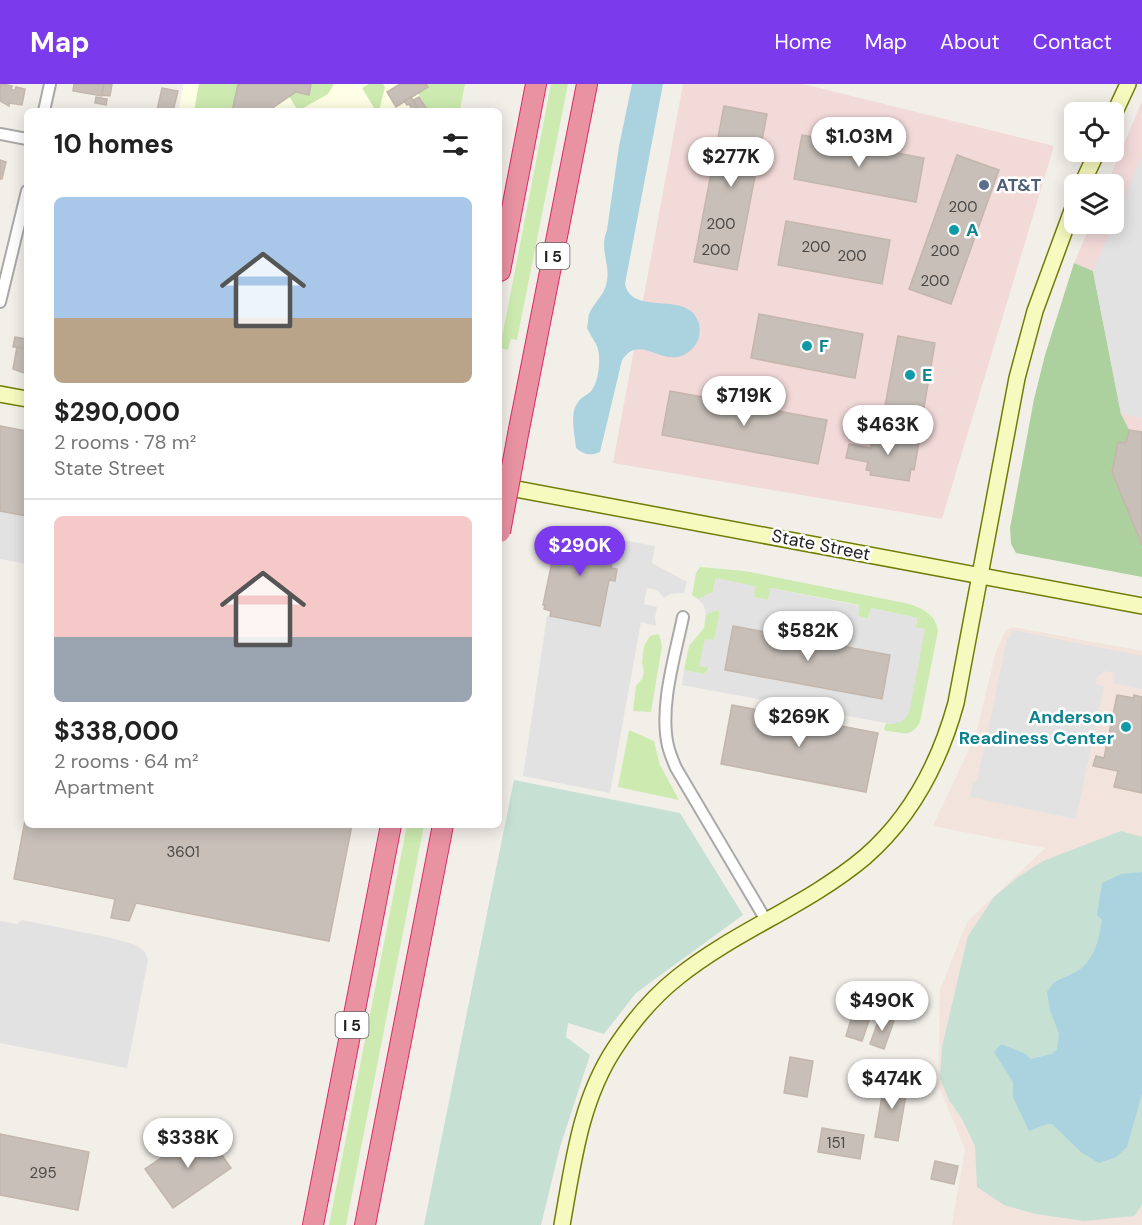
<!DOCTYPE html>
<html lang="en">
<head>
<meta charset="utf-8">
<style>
	:root { --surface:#fff; --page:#f2f2f2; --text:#222; --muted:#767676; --line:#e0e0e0; --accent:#7c3aed }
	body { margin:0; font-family:"DM Sans",sans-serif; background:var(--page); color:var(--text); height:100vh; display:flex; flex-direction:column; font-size:22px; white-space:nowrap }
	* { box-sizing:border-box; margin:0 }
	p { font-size:20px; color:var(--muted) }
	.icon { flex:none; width:33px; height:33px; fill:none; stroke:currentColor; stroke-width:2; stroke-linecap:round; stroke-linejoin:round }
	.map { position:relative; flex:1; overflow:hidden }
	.side { position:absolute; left:24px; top:24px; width:478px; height:720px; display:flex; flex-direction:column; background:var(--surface); border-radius:9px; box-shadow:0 3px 15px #0003 }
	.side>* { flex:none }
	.tools { position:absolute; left:1064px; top:18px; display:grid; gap:12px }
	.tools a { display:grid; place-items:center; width:60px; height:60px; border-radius:9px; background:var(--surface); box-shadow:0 3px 15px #0003; font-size:30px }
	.price { position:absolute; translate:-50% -51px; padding:0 14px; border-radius:21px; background:#fff; color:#222; font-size:20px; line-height:39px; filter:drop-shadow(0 2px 3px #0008) }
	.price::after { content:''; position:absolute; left:50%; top:36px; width:18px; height:14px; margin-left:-9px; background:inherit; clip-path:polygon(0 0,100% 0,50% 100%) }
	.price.selected { background:var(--accent); color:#fff }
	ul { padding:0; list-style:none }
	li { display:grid; align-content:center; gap:12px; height:318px; padding:0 30px }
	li+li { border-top:2px solid var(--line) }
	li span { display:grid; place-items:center; height:186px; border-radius:9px; color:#555 }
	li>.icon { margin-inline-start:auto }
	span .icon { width:108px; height:108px; fill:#fffc; stroke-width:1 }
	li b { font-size:26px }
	h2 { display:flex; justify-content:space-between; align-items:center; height:72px; padding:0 30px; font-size:26px }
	header { display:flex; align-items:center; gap:36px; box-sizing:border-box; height:84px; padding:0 30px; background:var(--accent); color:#fff }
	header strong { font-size:28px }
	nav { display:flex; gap:33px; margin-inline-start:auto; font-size:21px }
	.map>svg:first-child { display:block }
</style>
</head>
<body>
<header>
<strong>Map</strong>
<nav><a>Home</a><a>Map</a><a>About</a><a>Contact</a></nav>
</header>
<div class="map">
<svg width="1142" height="1141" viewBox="0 0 1142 1141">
	<rect width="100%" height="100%" fill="#f2efe9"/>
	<!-- commercial -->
	<g fill="#f2dad9">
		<polygon points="683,0 803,0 1054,62 942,435 613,379"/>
		<polygon points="1142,17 1142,461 1112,388 1118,358 1125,359 1093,187 1074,179 1091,140 1113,140 1113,100 1107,100"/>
	</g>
	<!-- education -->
	<polygon fill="#ffffe5" points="184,0 465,0 460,27 178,27"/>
	<!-- military -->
	<polygon fill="#f3e3dd" points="1013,543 1142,567 1142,1141 952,1141 965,1065 938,1001 940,906 967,838 1045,764 933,742 976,650 996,567 1006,546"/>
	<!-- grass -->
	<g fill="#cdebb0">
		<polygon points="199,0 238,0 232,27 194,27"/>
		<polygon points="311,0 334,0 328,10 298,27 289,12 296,8 309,11"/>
		<polygon points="369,0 383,0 385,3 379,27 376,27 362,4"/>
		<polygon points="426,0 465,0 460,27 428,27 418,9 428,3"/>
		<polygon points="551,0 568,0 517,256 511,255 508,266 500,264"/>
		<path d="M700,483L745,487L905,519C921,523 936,530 938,547L920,638C910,655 904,648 886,647L884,645L886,639L891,640L904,635L917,534L871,524L868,535L858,532L859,521L771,504L768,516L753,513L716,494L713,508L698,515L692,511L696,489Z"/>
		<polygon points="718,526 720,529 714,556 712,557 699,582 708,583 708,587 704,590 684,586 689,562 704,544 706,530"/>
		<polygon points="659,550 662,562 651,628 633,627 636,602 642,595 644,588 642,578 644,562 650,552"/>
		<polygon points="629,646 654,657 660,681 679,716 618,703"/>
		<polygon points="407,741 424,741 346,1141 329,1141"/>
	</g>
	<!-- forest -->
	<polygon fill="#add19e" points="1074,179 1093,187 1121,330 1129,346 1126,359 1118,358 1112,388 1142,461 1142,493 1016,469 1011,460 1010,444 1034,315 1045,271"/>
	<!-- wetland -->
	<g fill="#c6e0d4">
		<polygon points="514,696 680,729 743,831 636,909 604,950 568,939 566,953 590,971 560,1063 541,1141 424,1141"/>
		<polygon points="1121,747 1142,753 1142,1121 1134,1132 1084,1137 1036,1130 1004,1121 977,1103 975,1062 962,1035 949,1016 940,995 942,963 968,852 994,813 1018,793 1043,777"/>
	</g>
	<!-- parking -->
	<g fill="#e2e2e2">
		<polygon points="1142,72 1142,334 1121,330 1093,187"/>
		<polygon points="0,427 27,432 27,480 0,475"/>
		<polygon points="617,455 655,462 652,479 687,498 684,509 670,510 664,514 657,506 647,504 644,520 657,523 655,534 656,542 641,538 610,709 523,692 547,532 600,542 609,496 615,497 617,486 611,484"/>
		<polygon points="716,494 755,502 754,513 768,516 770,504 860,522 858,532 868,535 871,524 917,534 916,543 925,545 910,625 907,632 901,638 891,640 682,601 684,586 704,590 709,585 708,583 699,582 705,555 714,556 720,528 718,526 706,530 704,522 698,515 713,508"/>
		<polygon points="1012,546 1142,572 1142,605 1113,599 1115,589 1105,587 1097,593 1096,600 1104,602 1076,735 970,713 973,698 976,698 977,694 988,648 1007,554 1010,554"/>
		<polygon points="22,836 111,854 136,861 145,868 148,876 127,984 0,959 0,837 17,840"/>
	</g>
	<!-- water -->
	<g fill="#aad3df">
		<path d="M632,0H663L625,200C632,233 687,206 698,237C701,245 700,253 696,260C692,266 685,272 677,273C656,276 638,252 622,276L600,368C591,372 584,371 576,364C575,351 569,330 578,318C581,313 588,311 592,306C599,296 602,271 596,260C593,255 590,250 587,244C588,240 588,234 589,230C594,218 605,211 607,197C610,178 599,166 607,146L619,62Z"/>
		<path d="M1142,788V1010L1127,1063L1116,1073L1099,1079L1081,1068L1052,1040H1047L1029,1047L1013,1013V998L994,968L1001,960L1024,969L1031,975L1052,970L1057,965L1059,950L1050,926L1047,908C1057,893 1059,897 1074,889C1094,879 1099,856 1102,836L1097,831L1102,799L1121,790Z"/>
	</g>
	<!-- building -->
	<g fill="#c7bfb8" stroke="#c4b6ab" stroke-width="1.5">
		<polygon points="3,0 12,2 11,6 15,6 16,3 25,5 22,21 9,19 9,22 0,17 0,1"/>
		<polygon points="74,0 104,0 102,12 73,7"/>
		<polygon points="104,0 112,0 110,12 102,11"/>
		<polygon points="238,0 311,0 309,11 296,8 268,27 232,27"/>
		<polygon points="400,0 426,0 428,3 396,23 387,8"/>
		<polygon points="162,4 178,7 173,27 157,26"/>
		<polygon points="96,13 107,15 106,21 95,19"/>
		<polygon points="411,13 413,16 420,27 413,27 409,20 407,21 404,17"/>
		<polygon points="419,13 428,27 420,27 413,16"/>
		<polygon points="724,22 767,30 737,186 694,178"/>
		<polygon points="802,51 924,74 916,118 794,95"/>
		<polygon points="957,71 999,86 951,220 909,205"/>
		<polygon points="0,76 6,78 2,95 0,95"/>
		<polygon points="786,137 890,156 882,200 778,181"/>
		<polygon points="759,230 863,250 855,294 751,274"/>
		<polygon points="898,252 935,259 923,329 885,322"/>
		<polygon points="15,253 27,255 25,265 13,263"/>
		<polygon points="17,263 27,265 27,290 13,285"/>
		<polygon points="670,307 827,336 818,380 662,351"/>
		<polygon points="0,342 27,347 27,432 0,427"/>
		<polygon points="879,346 905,351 905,355 919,358 914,386 911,385 909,397 870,391 871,387 866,386 868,378 846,374 849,360 871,364 871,360 876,361"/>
		<polygon points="1129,346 1142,348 1142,461 1112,388 1118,358 1126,359"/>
		<polygon points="559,444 617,455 611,484 617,485 615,497 609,496 600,542 550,532 551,527 544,525 545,521 543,521"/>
		<polygon points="733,542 890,571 882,615 725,586"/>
		<polygon points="1117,611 1134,614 1134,611 1142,613 1142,709 1114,703 1118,687 1093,682 1096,672 1104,674"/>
		<polygon points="732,621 878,649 866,708 721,680"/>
		<polygon points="27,726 27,741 352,741 329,857 136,819 129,837 111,834 115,815 14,795"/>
		<polygon points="855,922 872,928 862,957 846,952"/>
		<polygon points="880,932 894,937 884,965 870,960"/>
		<polygon points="790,973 813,977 807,1013 784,1009"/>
		<polygon points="885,995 908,999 898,1057 875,1053"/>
		<polygon points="822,1044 864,1051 860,1075 818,1068"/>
		<polygon points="204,1045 231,1084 173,1124 145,1085"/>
		<polygon points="0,1050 89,1068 78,1126 0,1111"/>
		<polygon points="935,1077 958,1082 954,1100 931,1095"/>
	</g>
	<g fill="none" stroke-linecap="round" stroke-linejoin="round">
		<!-- minor casing -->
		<g stroke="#a9a9a9" stroke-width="14">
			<g id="minor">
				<polyline points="44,27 50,0"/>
				<polyline points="0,50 27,55"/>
				<polyline points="0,218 27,107"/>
				<path d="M683,533C675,572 659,623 668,662C670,670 673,677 676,684L767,838"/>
			</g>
		</g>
		<!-- secondary casing -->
		<g stroke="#707d05" stroke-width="18">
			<g id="secondary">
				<polyline points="1113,32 1128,0"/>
				<polyline points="1082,100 1097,68"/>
				<polyline points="0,310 27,315"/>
				<polyline points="500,402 1142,522"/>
				<path d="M562,1141C573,1080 580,1017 615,964C632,938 654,912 678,893C735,847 808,821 865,773C911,733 940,677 956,619L1017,294L1035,227L1074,121"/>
			</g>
		</g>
		<!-- motorway casing -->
		<g stroke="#dc2a67" stroke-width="22">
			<g id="motorway">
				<polyline points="500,187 536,0"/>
				<polyline points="519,345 587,0"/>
				<polyline points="313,1141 391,741"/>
				<polyline points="365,1141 443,741"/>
			</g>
		</g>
		<!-- minor -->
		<use href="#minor" stroke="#fff" stroke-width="10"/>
		<!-- secondary -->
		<use href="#secondary" stroke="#f7fabf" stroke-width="15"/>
		<!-- motorway -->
		<use href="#motorway" stroke="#e892a2" stroke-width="20"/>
		<!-- motorway-bridge casing -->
		<g stroke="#dc2a67" stroke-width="22" stroke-linecap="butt">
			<polyline id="motorway-bridge" points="500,448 519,345"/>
		</g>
		<!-- motorway-bridge -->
		<use href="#motorway-bridge" stroke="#e892a2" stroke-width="20"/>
	</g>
	<!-- markers -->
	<circle fill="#5c6f8a" stroke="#fff" stroke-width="2" cx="984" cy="101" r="6"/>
	<g fill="#0f9aa8" stroke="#fff" stroke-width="2">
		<circle cx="954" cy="146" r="6"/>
		<circle cx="807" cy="262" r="6"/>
		<circle cx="910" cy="291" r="6"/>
		<circle cx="1126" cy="643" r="6"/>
	</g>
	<g text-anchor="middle" stroke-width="5" stroke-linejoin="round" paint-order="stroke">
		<!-- number labels -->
		<g font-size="15" fill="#4b4948">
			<text x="963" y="128">200</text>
			<text x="721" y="145">200</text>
			<text x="816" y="168">200</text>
			<text x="716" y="171">200</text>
			<text x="945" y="172">200</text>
			<text x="852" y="177">200</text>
			<text x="935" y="202">200</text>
			<text x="183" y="773">3601</text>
			<text x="836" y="1064">151</text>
			<text x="43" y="1094">295</text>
		</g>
		<!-- shield labels -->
		<g fill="#fff" stroke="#646464" stroke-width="1.5">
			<rect x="536.5" y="159" width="33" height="26" rx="4.5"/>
			<rect x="335.5" y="928" width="33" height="26" rx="4.5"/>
		</g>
		<g font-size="16" font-weight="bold" fill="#222">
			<text x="553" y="178">I 5</text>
			<text x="352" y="947">I 5</text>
		</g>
		<!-- service labels -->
		<g font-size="18" font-weight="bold" fill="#4e5e75" stroke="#fff" text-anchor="start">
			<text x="996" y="107">AT&amp;T</text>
		</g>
		<!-- culture labels -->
		<g font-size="18" font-weight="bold" fill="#0d838f" stroke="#fff" text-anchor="start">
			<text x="966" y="152">A</text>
			<text x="819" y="268">F</text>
			<text x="922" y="297">E</text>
			<text x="1114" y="639" text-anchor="end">Anderson<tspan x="1114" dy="21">Readiness Center</tspan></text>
		</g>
		<!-- street labels -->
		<g font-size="18" fill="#222" stroke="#fff">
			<text transform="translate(821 461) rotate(11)" y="6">State Street</text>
		</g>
	</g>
</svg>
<div class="tools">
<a><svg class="icon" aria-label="locate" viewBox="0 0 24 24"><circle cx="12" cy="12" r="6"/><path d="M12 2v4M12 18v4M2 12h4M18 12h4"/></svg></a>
<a><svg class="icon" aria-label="layers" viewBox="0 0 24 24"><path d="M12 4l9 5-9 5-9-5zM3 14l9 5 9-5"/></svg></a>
</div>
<b class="price" style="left:859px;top:84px">$1.03M</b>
<b class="price" style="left:731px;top:104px">$277K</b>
<b class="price" style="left:744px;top:343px">$719K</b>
<b class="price" style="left:888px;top:372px">$463K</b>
<b class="price selected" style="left:580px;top:493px">$290K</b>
<b class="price" style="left:808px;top:578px">$582K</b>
<b class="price" style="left:799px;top:664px">$269K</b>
<b class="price" style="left:882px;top:948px">$490K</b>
<b class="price" style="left:892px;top:1026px">$474K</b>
<b class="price" style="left:188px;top:1085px">$338K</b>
<section class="side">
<h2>10 homes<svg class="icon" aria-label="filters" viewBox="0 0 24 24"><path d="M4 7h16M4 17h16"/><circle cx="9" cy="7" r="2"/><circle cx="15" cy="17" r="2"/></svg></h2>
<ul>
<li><span style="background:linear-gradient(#a9c7e8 65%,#b9a48a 0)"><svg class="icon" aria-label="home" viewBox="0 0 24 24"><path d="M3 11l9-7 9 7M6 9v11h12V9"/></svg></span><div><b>$290,000</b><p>2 rooms · 78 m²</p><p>State Street</p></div></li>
<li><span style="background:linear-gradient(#f6c9c9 65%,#9aa5b1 0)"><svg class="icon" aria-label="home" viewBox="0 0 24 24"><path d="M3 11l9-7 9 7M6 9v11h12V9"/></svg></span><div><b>$338,000</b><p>2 rooms · 64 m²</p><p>Apartment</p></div></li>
</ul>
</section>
</div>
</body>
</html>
